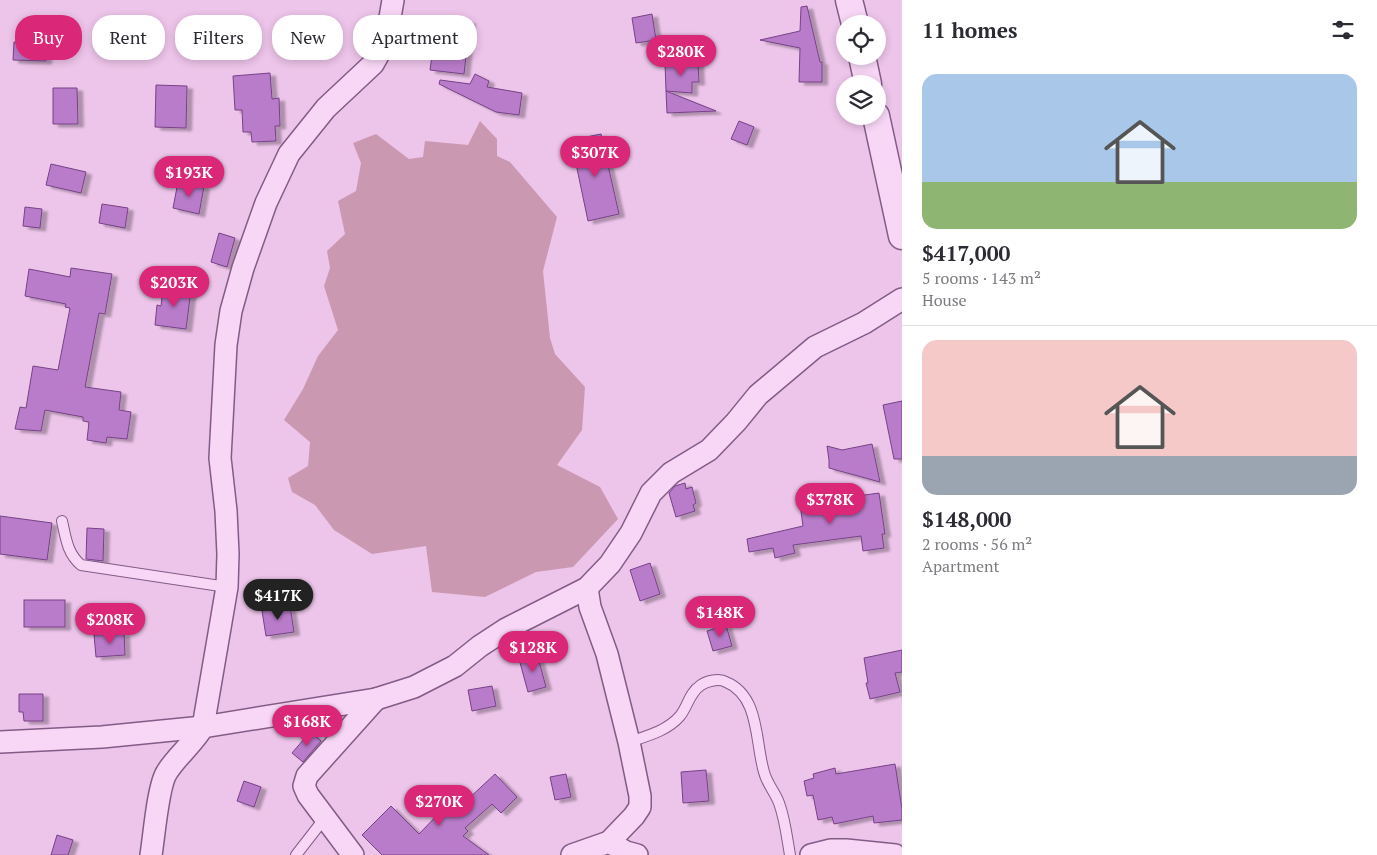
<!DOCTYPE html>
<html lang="en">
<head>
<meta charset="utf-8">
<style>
	:root { --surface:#fff; --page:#f7f7f7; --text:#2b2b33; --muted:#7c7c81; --line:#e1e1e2; --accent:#db2777 }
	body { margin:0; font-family:"PT Serif",serif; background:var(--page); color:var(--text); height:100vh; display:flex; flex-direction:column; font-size:19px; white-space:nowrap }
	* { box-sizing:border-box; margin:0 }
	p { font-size:16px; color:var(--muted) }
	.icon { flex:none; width:28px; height:28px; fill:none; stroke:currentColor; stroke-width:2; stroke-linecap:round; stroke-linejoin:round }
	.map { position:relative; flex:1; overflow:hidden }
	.details { display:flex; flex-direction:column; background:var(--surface); width:475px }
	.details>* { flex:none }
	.guide { position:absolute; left:15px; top:15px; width:475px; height:45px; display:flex; gap:10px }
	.buttons { position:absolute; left:836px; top:15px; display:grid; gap:10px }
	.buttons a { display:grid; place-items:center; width:50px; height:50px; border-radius:50%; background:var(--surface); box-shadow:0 2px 8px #0003; font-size:25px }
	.price { position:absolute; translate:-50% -42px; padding:0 11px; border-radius:18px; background:var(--accent); color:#fff; font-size:16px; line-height:32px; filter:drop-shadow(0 1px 2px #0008) }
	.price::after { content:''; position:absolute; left:50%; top:30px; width:15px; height:11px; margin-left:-8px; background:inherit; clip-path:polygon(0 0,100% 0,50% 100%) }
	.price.current { background:#222; color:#fff }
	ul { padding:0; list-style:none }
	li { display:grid; align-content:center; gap:10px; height:265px; padding:0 20px }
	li+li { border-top:1px solid var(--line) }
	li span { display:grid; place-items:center; height:155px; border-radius:15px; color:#555 }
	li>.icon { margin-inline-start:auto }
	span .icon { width:90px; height:90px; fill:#fffc; stroke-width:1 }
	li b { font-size:21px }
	h2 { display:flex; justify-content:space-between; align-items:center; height:60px; padding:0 20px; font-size:21px }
	.tag { padding:0 18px; border-radius:20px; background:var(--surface); box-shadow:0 2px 8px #0003; font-size:18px; line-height:45px }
	.tag.current { background:var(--accent); color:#fff }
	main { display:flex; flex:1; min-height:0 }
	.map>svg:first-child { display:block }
</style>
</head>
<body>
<main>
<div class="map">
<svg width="902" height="855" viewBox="0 0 902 855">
	<defs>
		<filter id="shadow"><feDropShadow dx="5.5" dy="3" stdDeviation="1" flood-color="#0004"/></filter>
	</defs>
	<rect width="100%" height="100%" fill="#edc4ea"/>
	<!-- green -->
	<polygon fill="#cb98b2" points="480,121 497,139 497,156 510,162 557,217 543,271 550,338 555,354 585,387 582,430 557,465 600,487 618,519 573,567 536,572 485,597 432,592 426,546 372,554 334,530 315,505 292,492 288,478 308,466 310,442 284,420 303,389 318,356 338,330 324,286 330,268 327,251 345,234 338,201 356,191 361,163 353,143 376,134 409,159 423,157 425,141 468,145"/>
	<!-- building -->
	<g fill="#b97bca" stroke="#764286" filter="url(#shadow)">
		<polygon points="807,6 820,62 822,62 822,82 799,82 800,48 760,40 800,31 801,7"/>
		<polygon points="652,14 656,40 636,43 632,18"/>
		<polygon points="437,17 470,21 464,74 430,70"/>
		<polygon points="14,42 47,43 46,61 13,60"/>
		<polygon points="698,63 699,82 692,82 692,93 666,91 665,64"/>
		<polygon points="270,73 272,99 279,98 280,126 275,126 276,141 252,142 251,132 243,132 242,110 235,110 233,76"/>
		<polygon points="475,74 489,81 487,87 522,93 519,115 496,112 439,84 440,80 470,84"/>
		<polygon points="156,85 187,86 186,128 155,127"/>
		<polygon points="53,88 77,88 78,124 53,124"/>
		<polygon points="666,91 716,111 667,113"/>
		<polygon points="739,121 754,127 747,145 731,139"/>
		<polygon points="601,134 619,214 588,221 571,140"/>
		<polygon points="51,164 86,172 81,193 46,185"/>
		<polygon points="178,182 204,186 199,214 173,208"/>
		<polygon points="102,204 128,208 125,228 99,223"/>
		<polygon points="25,207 42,209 40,228 23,226"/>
		<polygon points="219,233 235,238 227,267 211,262"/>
		<polygon points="71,268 112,274 105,314 99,313 85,387 121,392 119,410 131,412 127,439 107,437 106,443 87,440 89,422 83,421 83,417 45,410 41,431 15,429 20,407 26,408 33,366 58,370 70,308 65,307 66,304 25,296 29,269 70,277"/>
		<polygon points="163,287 191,290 186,329 155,325 157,305 161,306"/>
		<polygon points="902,401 902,459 894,459 883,405"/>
		<polygon points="872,444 880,482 829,468 829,460 827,446 842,450"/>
		<polygon points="685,483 686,489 692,487 696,503 693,505 695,511 676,517 669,493 675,486"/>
		<polygon points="879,493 885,534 882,534 884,548 863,551 861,536 793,545 795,553 775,558 773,548 749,552 747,539 803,526 800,504"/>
		<polygon points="0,516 52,523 47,560 0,554"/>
		<polygon points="87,528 104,529 103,561 86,559"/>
		<polygon points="650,563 660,594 640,601 630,570"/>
		<rect x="24" y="600" width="41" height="27"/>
		<polygon points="290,606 294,632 266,636 262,611"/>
		<polygon points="726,625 732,646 713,651 707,631"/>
		<polygon points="124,633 125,655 96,657 94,635"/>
		<polygon points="902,650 902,672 895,673 900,692 870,699 866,683 868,683 864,658"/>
		<polygon points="537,654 546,687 528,692 519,659"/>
		<polygon points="492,686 496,706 472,711 468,690"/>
		<polygon points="19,694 43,694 43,721 24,721 23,712 19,712"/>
		<polygon points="310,732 321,741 303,762 292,753"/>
		<polygon points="895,764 902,809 902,820 874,823 873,816 834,824 832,817 818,820 813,795 807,796 804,781 814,778 813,774 835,768 836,774"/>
		<polygon points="706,770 709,801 683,803 681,772"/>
		<polygon points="495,774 517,797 501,813 492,804 465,828 468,831 463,836 489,855 382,855 362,835 391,806 419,834 444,808 451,815"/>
		<polygon points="566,774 571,797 555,800 550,777"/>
		<polygon points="244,781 261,787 254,807 237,801"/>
		<polygon points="57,835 73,840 68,855 51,855"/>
	</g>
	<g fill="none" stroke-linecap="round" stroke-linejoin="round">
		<!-- service casing -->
		<g stroke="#835b87" stroke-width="12">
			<g id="service">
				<path d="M62,521C66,538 67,553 81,565L227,587"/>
				<path d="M629,742C647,736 667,731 680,716C688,706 689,693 701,685C707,681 719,678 726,682C760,696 755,742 764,772C767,784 775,792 779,803C785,819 787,838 790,855"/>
				<polyline points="296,855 324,819"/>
			</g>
		</g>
		<!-- minor casing -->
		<g stroke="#835b87" stroke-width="24">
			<g id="minor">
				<polyline points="0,742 102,737 203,727 376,699 414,687 455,666 480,646 506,629 587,588 610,564 631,533 651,493 671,473 709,450 736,422 758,395 815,347 864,323 902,299"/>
				<polyline points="609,842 626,852 637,855"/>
				<path d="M151,855C154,837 158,785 167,772C177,756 193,744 203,727L227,587L228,554L226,511L220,458L226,345L231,311L243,268L266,203L289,154L326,108L373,64L386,41L393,0"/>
				<polyline points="353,855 308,795 304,786 307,776 376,699"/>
				<polyline points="572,855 609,842 634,816 640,807 640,796 629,742 607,654 590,607 587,588"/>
				<polyline points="811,855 831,850 846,850 895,855"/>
			</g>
		</g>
		<!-- tertiary casing -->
		<g stroke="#835b87" stroke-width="29">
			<g id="tertiary">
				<polyline points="849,0 855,24"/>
				<polyline points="862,56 868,84"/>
				<polyline points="876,116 902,236"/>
			</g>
		</g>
		<!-- service -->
		<use href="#service" stroke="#f8d7f6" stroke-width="10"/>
		<!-- minor -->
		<use href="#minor" stroke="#f8d7f6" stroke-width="21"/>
		<!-- tertiary -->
		<use href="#tertiary" stroke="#f8d7f6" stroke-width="26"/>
	</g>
</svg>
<div class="buttons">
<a><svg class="icon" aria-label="locate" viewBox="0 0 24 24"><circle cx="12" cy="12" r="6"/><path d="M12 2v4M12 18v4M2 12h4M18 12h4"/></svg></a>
<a><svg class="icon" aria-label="layers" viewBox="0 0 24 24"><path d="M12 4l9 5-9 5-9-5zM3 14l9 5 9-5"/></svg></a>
</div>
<b class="price" style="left:681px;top:77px">$280K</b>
<b class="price" style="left:595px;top:178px">$307K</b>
<b class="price" style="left:189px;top:198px">$193K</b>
<b class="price" style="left:174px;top:308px">$203K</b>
<b class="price" style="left:830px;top:525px">$378K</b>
<b class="price current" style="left:278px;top:621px">$417K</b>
<b class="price" style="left:720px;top:638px">$148K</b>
<b class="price" style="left:110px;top:645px">$208K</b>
<b class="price" style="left:533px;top:673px">$128K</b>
<b class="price" style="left:307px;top:747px">$168K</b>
<b class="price" style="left:439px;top:827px">$270K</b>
<div class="guide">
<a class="tag current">Buy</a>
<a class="tag">Rent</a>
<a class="tag">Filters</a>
<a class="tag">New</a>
<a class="tag">Apartment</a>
</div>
</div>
<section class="details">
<h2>11 homes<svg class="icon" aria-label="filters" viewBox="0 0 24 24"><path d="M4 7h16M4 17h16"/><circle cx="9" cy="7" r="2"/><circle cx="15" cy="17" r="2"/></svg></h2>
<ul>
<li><span style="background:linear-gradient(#a9c7e8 70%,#8fb573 0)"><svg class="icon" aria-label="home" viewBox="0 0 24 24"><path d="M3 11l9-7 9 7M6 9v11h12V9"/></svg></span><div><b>$417,000</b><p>5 rooms · 143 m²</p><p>House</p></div></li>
<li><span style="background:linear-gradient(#f6c9c9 75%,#9aa5b1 0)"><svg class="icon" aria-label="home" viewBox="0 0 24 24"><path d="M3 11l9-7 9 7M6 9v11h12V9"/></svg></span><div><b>$148,000</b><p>2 rooms · 56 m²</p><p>Apartment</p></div></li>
</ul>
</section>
</main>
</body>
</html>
